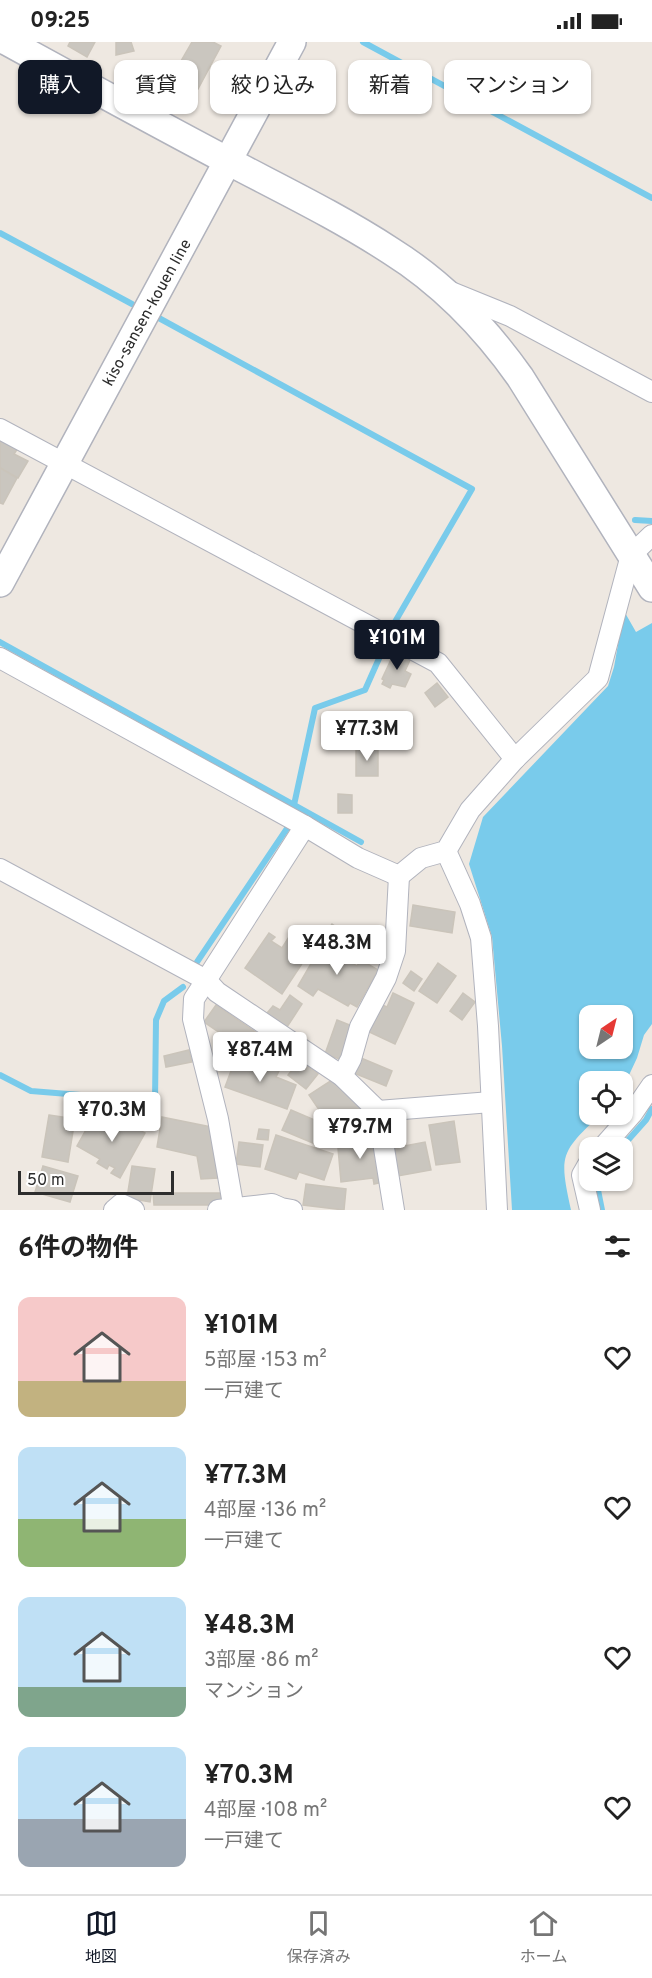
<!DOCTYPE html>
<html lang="ja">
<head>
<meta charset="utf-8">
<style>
	:root { --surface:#fff; --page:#f2f2f2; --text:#222; --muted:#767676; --line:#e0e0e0; --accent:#111827 }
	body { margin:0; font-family:Overpass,"Noto Sans JP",sans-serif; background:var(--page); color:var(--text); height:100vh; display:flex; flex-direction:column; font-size:22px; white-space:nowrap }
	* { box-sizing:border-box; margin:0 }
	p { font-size:20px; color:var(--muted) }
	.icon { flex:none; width:33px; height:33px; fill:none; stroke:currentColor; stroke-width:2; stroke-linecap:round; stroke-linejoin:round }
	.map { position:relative; height:1168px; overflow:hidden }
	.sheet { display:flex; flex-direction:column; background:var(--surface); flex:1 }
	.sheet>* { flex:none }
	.top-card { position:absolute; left:18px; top:18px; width:616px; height:54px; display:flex; gap:12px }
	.needle { width:39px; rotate:35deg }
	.fabs { position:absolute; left:579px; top:963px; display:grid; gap:12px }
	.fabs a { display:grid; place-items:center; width:54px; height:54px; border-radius:12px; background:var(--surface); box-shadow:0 2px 4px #0004; font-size:30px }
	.scale { position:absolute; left:18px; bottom:15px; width:156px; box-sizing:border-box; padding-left:6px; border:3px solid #2d2d2d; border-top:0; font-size:16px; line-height:21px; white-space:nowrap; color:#2d2d2d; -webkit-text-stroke:4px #fff; paint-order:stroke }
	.price { position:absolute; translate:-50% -51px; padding:0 14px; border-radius:6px; background:#fff; color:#222; font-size:20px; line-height:39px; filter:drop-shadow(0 2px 3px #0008) }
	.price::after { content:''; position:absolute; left:50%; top:36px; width:18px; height:14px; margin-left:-9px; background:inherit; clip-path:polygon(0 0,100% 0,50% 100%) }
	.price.current { background:var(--accent); color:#fff }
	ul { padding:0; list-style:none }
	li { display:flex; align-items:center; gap:18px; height:150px; padding:0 18px }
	li span { display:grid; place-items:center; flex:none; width:168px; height:120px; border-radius:12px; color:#555 }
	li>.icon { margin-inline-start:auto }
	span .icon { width:72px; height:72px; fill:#fffc; stroke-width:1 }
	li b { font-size:26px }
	h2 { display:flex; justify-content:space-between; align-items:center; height:72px; padding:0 18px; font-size:26px }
	.pill { padding:0 21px; border-radius:12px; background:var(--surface); box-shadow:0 2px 4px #0004; font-size:21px; line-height:54px }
	.pill.current { background:var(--accent); color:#fff }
	.status { display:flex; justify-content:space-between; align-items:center; height:42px; padding:0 30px; background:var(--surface); direction:ltr }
	.status svg { height:16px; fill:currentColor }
	.dock { display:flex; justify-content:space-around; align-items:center; height:84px; border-top:2px solid var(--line); background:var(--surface); font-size:16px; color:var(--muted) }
	.dock a { display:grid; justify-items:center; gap:3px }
	.dock .current { color:var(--accent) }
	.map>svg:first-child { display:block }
</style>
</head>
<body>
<div class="status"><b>09:25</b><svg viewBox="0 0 49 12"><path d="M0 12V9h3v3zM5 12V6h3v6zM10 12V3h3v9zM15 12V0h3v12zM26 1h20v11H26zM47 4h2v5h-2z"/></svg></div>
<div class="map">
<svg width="652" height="1168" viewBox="0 0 652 1168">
	<rect width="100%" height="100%" fill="#eee8e1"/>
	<!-- water -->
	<path fill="#79cbeb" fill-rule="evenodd" d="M624,569L636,590L652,581V982L644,993L637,1016L623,1046L622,1040H590V1072L600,1073C560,1111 559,1113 571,1168H512L502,1004L492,895L469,822L483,775L608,644L614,625ZM590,974H622V1006H590Z"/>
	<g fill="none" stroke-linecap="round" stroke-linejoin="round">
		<!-- stream -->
		<g stroke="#79cbeb" stroke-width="6">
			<polyline points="363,0 652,156"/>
			<polyline points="0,191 132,262"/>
			<polyline points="157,275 472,447 392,585"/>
			<polyline points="635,478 652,479"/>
			<polyline points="0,600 361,800"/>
			<polyline points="294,763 315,666 365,648 385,603"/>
			<polyline points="197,920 288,785"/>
			<polyline points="0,1033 31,1049 155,1059 156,978 164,959 183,945"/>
			<polyline points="621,1106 646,1078 652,1067"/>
			<polyline points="596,1138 602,1168"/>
		</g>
	</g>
	<!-- building -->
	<g fill="#cac6bf" stroke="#cac4ba" stroke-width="1.5">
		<polygon points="70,0 95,0 87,15 68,4"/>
		<polygon points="116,0 131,0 134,9 116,13"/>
		<polygon points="192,0 213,0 221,4 198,47 183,38 187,31 177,26"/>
		<polygon points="172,38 179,43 172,56 164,52"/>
		<polygon points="0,396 18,406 14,412 28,419 18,436 0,426"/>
		<polygon points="0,426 17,436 3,462 0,461"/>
		<polygon points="395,609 411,616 405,629 411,632 405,645 392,642 390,646 382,642 384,638 382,637"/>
		<polygon points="437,641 448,655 435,665 425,651"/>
		<rect x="360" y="683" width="10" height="12"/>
		<rect x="356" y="707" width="22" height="27"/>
		<polygon points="338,752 352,753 352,771 338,771"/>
		<polygon points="413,863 455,870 452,891 410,884"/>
		<polygon points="332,882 349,894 341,904 325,892"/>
		<polygon points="292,890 313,905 282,952 245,926 269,891 275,895 271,899 282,906"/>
		<polygon points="321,897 338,908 335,912 357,924 361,918 378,928 357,965 350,961 348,964 318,947 313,954 298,944 312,920 308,919"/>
		<polygon points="438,921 456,934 437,961 419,949"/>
		<polygon points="411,929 422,937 414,949 403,941"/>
		<polygon points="393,951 414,961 395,1002 367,989 380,962 387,965"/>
		<polygon points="463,951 475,960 462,978 450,969"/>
		<polygon points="290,953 302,962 287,985 267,971 273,964 280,968"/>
		<polygon points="216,963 276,1004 264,1021 204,980"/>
		<polygon points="337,978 352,984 340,1017 325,1012"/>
		<polygon points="217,1004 230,1009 224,1027 217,1024 219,1019 212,1016"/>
		<polygon points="189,1008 192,1020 166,1025 164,1014"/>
		<polygon points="237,1013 279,1029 276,1035 296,1043 287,1067 225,1045"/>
		<polygon points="361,1016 392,1029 386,1044 354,1031"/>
		<polygon points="300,1018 318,1032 306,1047 288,1033"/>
		<polygon points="335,1036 348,1054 353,1051 363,1066 332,1087 309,1053"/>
		<polygon points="291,1068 319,1080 316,1086 326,1091 320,1104 282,1088"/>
		<polygon points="49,1073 75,1077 68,1120 42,1115"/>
		<polygon points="113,1073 145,1091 120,1136 111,1131 115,1126 109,1123 107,1127 97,1121 100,1117 77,1104 92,1077 107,1085"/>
		<polygon points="162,1075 211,1085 218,1136 201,1137 197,1114 157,1105"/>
		<polygon points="454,1079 460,1120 436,1123 429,1083"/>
		<polygon points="259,1087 269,1088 268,1098 257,1097"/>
		<polygon points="374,1090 379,1141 374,1142 373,1136 341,1140 338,1106 359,1104 358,1092"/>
		<polygon points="276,1093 333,1112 324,1138 299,1130 296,1137 265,1127"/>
		<polygon points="239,1100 263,1103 260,1125 236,1122"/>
		<polygon points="425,1100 431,1128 398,1134 393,1106"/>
		<polygon points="43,1124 78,1134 70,1160 35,1150"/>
		<polygon points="132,1124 155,1127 150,1160 127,1156"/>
		<polygon points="306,1142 346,1147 344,1168 303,1163"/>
		<polygon points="153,1151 223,1151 224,1163 154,1163"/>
	</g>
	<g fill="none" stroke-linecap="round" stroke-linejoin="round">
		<!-- street casing -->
		<g stroke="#b1b3bd" stroke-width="22">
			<g id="street">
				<polyline points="451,250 510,274 652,350"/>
				<polyline points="0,387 438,621 515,717"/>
				<polyline points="0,616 305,784"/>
				<polyline points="446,809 470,862 481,896 488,984 497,1168"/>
				<polyline points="0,827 206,938 217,950 342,1034 378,1069 394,1168"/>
				<polyline points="342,1034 351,1017 360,985 386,936 395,909 399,834"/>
				<polyline points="378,1069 491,1060"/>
				<polyline points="602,1106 632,1072 652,1043"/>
				<polyline points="590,1119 582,1133 590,1168"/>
				<polyline points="114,1168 121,1162 134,1168"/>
				<polyline points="218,1168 272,1162 281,1166 292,1168"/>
				<polyline points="234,1168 218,1077 193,977 194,957 305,784 358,816 399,834 421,816 446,809 470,768 515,717 598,636 631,513 652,493"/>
			</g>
		</g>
		<!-- secondary casing -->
		<g stroke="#b1b3bd" stroke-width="30">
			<g id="secondary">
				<path d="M8,0C81,40 154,80 228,119C283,148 339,175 391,209C442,241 486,287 520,335L652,546"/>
				<polyline points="0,541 292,0"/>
			</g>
		</g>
		<!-- street -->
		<use href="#street" stroke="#fff" stroke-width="20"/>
		<!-- secondary -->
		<use href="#secondary" stroke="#fff" stroke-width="27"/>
	</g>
	<g text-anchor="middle" stroke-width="6" stroke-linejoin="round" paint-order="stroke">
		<!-- street labels -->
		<g font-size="16" fill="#2d2d2d" stroke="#fff">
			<text transform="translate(146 270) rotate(-61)" y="6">kiso-sansen-kouen line</text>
		</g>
	</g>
</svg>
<div class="fabs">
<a><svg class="needle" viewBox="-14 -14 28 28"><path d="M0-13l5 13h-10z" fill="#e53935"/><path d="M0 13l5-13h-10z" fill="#767676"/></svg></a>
<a><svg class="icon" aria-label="locate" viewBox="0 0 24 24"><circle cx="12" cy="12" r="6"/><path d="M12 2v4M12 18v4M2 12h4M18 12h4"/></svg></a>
<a><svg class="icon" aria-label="layers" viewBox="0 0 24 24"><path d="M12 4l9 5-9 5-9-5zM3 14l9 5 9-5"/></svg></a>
</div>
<div class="scale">50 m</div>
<b class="price current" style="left:397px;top:629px">¥101M</b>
<b class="price" style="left:367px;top:720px">¥77.3M</b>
<b class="price" style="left:337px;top:934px">¥48.3M</b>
<b class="price" style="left:260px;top:1041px">¥87.4M</b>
<b class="price" style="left:112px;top:1101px">¥70.3M</b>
<b class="price" style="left:360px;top:1118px">¥79.7M</b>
<div class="top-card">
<a class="pill current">購入</a>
<a class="pill">賃貸</a>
<a class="pill">絞り込み</a>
<a class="pill">新着</a>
<a class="pill">マンション</a>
</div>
</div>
<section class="sheet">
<h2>6件の物件<svg class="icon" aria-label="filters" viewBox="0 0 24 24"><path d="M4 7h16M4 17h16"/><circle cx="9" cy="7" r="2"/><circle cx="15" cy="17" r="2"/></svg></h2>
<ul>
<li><span style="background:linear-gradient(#f6c9c9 70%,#c2b280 0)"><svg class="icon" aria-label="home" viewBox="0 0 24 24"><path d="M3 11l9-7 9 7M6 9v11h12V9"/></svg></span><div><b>¥101M</b><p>5部屋 · 153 m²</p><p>一戸建て</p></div><svg class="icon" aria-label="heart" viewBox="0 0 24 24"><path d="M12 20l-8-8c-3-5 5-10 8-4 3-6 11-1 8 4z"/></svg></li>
<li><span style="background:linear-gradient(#bfe0f5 60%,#8fb573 0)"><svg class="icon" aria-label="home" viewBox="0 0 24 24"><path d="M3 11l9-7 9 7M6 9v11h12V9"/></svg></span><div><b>¥77.3M</b><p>4部屋 · 136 m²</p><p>一戸建て</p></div><svg class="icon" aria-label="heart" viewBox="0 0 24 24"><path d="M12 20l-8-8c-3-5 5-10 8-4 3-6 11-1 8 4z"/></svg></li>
<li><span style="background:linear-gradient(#bfe0f5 75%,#7fa58c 0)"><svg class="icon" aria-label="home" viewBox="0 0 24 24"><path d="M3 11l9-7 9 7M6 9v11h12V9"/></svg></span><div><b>¥48.3M</b><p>3部屋 · 86 m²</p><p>マンション</p></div><svg class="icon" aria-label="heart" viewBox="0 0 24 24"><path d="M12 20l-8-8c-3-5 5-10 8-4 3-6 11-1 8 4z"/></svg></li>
<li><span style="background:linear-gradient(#bfe0f5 60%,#9aa5b1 0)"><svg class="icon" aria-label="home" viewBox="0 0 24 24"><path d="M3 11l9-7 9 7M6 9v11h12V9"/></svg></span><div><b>¥70.3M</b><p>4部屋 · 108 m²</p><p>一戸建て</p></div><svg class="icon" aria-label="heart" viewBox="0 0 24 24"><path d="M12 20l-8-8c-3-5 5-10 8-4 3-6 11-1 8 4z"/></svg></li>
</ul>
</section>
<nav class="dock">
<a class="current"><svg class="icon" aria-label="map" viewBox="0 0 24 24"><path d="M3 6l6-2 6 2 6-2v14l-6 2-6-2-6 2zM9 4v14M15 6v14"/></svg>地図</a>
<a><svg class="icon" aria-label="saved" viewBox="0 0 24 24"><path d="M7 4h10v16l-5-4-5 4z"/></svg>保存済み</a>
<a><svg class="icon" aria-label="home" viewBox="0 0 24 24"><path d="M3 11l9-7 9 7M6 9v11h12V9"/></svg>ホーム</a>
</nav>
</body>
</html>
